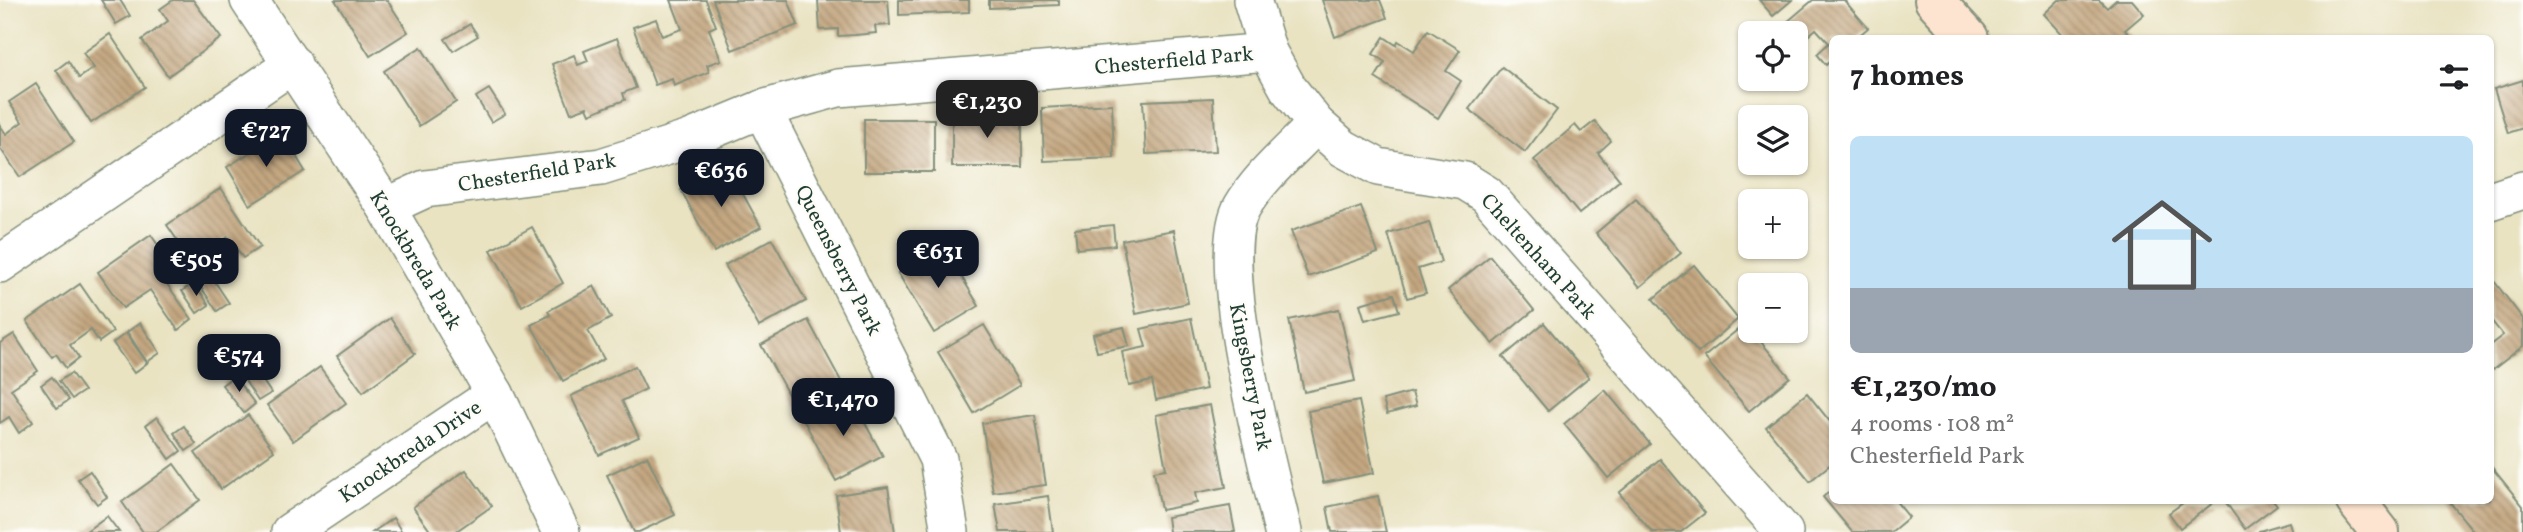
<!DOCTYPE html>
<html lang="en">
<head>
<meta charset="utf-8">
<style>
	:root { --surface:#fff; --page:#f2f2f2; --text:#202124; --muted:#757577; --line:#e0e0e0; --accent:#111827 }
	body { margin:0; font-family:Vollkorn,serif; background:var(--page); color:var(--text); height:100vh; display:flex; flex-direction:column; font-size:26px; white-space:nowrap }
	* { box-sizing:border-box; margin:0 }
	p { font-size:23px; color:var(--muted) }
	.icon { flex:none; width:38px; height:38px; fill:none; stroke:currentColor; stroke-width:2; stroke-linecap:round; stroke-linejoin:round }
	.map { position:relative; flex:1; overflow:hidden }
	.panel { position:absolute; left:1829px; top:35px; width:665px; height:469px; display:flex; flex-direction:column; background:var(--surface); border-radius:10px; box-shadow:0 2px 5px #0004 }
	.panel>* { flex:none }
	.fabs { position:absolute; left:1738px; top:21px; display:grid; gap:14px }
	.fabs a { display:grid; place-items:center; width:70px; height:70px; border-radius:10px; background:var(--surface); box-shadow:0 2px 5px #0004; font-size:35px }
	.price { position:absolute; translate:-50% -60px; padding:0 16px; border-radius:14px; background:var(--accent); color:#fff; font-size:23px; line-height:46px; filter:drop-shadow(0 2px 4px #0008) }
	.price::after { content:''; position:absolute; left:50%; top:42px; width:21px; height:16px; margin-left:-10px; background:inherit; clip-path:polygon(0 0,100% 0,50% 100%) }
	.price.current { background:#222; color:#fff }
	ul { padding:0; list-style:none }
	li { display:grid; align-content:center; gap:14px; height:371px; padding:0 21px }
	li+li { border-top:2px solid var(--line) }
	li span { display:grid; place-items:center; height:217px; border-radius:10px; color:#555 }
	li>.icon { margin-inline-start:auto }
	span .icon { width:126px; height:126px; fill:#fffc; stroke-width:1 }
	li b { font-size:30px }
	h2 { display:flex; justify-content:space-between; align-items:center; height:84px; padding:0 21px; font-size:30px }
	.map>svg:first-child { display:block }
</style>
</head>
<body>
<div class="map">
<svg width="2523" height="532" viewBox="0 0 2523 532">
	<defs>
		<pattern id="building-back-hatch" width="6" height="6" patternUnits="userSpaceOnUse" patternTransform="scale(1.75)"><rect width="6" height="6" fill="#c4a781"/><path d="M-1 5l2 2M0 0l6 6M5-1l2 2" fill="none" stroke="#9f896a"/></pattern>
	</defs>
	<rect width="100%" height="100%" fill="#fdfcf7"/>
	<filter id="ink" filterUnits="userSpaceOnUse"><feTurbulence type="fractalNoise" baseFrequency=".0143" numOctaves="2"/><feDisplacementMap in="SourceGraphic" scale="14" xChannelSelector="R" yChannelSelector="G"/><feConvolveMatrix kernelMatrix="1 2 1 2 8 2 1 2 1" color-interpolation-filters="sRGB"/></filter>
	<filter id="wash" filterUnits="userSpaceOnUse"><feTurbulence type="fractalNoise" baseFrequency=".00686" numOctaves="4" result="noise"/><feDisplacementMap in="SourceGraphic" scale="28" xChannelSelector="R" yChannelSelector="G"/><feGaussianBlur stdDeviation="1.57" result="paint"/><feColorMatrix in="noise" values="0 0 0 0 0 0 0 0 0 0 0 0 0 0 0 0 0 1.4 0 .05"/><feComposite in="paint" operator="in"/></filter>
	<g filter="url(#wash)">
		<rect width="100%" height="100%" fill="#e9e3c2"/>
		<g id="blocks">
			<!-- building -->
			<g fill="url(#building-back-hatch)">
				<polygon points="101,0 120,0 130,16 116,24"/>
				<polygon points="173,0 193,0 221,38 168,76 142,40 168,21 160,9"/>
				<polygon points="335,0 387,0 408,32 370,56"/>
				<polygon points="671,0 706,0 716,26 709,29 721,60 707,65 709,72 674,86 672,79 655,85 633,27 656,19 662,36 682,29"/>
				<polygon points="713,0 788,0 798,25 732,50"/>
				<polygon points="818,0 888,0 890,25 875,26 876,33 855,35 838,36 838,29 820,30"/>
				<polygon points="899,0 969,0 969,12 899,15"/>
				<polygon points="989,0 1059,0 1059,5 989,8"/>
				<polygon points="1322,0 1380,0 1387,18 1335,37"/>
				<polygon points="1759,0 1792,0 1773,16"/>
				<polygon points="1813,0 1844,0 1868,28 1856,38 1832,38 1832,59 1826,65 1817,54 1829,43 1816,29 1796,46 1796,33 1785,33 1780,28"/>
				<polygon points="2059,0 2099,0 2107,8 2116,0 2132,0 2144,14 2125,30 2132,37 2130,38 2066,38 2044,14"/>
				<polygon points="470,24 478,36 453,51 445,39"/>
				<polygon points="1428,30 1460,50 1446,71 1461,81 1438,118 1375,78 1385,62 1373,54 1384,37 1396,45 1398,41 1414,51"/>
				<polygon points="110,34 145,87 91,123 56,70 68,61 79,78 94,68 83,53"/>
				<polygon points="617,38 636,88 623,93 625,100 606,107 590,114 587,107 571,113 552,64 574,55 578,65 588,61 584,51"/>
				<polygon points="421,47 456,102 419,126 384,71"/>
				<polygon points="1502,67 1557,110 1525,152 1469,109"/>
				<polygon points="2523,80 2523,128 2508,133 2494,89"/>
				<polygon points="36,84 74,142 20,177 0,148 0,125 6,134 22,122 9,102"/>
				<polygon points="489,89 505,114 491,122 476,97"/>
				<polygon points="1213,98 1216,151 1146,154 1143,101"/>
				<polygon points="1112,104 1114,158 1044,161 1042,108"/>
				<rect x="952" y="114" width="70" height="53"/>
				<rect x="864" y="119" width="70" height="53"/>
				<polygon points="1595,121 1611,141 1598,153 1620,180 1579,214 1534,160 1575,125 1581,132"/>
				<polygon points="282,133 305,171 250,205 227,167"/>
				<polygon points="727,165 761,227 714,252 681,190"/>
				<polygon points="221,188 260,247 243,258 228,237 192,262 167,225"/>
				<polygon points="1636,199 1681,253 1640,287 1596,233"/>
				<polygon points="1361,207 1378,253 1308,277 1291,231"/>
				<polygon points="1429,222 1441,262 1418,269 1426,293 1407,298 1388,234"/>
				<polygon points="1113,225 1115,245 1077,249 1075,229"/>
				<polygon points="532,227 563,283 522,306 491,250"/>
				<polygon points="1174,230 1188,303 1136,314 1122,240"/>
				<polygon points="151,235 176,271 164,280 192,319 178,330 150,290 123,308 98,272"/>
				<polygon points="772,239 806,301 759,327 725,265"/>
				<polygon points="943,246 979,306 934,333 898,273"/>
				<polygon points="1490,256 1534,310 1493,344 1448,290"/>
				<polygon points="1694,265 1738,319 1698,353 1653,299"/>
				<polygon points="209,273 229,303 217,311 197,281"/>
				<polygon points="2494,281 2523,319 2523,346 2490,372 2490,345 2503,335 2490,319 2490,284"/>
				<polygon points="194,283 209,305 197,313 182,291"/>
				<polygon points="80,284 113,332 99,342 91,330 70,345 79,358 66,368 56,354 52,357 27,321"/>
				<polygon points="594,286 611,318 588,331 604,359 563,381 531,325 550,315 548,311"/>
				<polygon points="1394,294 1399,311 1365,320 1360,304"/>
				<polygon points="1339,309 1355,381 1304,392 1289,320"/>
				<polygon points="390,318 415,354 363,392 337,356"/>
				<polygon points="1191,318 1206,389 1156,400 1152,381 1129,386 1122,352 1146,347 1141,329"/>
				<polygon points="808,320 841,381 795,407 761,345"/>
				<polygon points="140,323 160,353 147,362 127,332"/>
				<polygon points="1544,323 1589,377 1548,411 1503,357"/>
				<polygon points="1746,323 1750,331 1752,331 1790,377 1749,411 1704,357"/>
				<polygon points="984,325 1020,385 974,413 938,352"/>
				<polygon points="1124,327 1129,346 1097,352 1093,334"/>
				<polygon points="126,333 147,363 134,373 113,343"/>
				<polygon points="14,334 38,371 11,389 33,422 19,433 9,417 0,423 0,343"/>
				<polygon points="635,366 646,389 622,401 639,437 599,455 571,396"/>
				<polygon points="320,367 346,403 293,441 267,405"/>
				<polygon points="254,368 271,393 258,401 242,376"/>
				<polygon points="71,373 84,391 72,399 59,381"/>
				<polygon points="234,376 255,404 244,413 222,385"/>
				<polygon points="52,377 69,400 57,408 41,385"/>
				<polygon points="1605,390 1650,444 1608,478 1564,424"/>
				<polygon points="1412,392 1416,406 1387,414 1383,400"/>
				<polygon points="1807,393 1832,424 1832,463 1810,481 1766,427"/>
				<polygon points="849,394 883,456 836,481 803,419"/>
				<polygon points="1359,401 1374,473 1323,483 1308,411"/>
				<polygon points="1210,405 1226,487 1195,493 1197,503 1161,510 1154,471 1166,469 1156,415"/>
				<polygon points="248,415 274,451 221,489 195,453"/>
				<polygon points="1035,415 1046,485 993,492 982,423"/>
				<polygon points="157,417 181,451 170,459 146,425"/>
				<polygon points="184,426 196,444 186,451 174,433"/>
				<polygon points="647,456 675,515 639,532 634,532 607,475"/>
				<polygon points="1660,459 1705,513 1681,532 1652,532 1619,493"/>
				<polygon points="174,464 200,500 156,532 143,532 122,502"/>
				<polygon points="2490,465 2523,506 2523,532 2474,532 2448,500 2490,500"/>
				<polygon points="466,470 492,506 455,532 431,532 413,507"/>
				<polygon points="90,471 107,497 97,504 78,479"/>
				<polygon points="888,487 895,532 841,532 836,495"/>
				<polygon points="1832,489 1832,500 1895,500 1909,517 1891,532 1852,532 1823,497"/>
				<polygon points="1048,496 1053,532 1000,532 995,504"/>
				<polygon points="1378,496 1386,532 1332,532 1327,507"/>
				<polygon points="2187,500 2217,500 2180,528 2169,513"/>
				<polygon points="2224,500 2273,500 2277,505 2245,529"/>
				<polygon points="1230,506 1235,532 1169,532 1167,517"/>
				<polygon points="107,516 119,532 85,532"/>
				<polygon points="393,518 402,532 373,532"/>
				<polygon points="2289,522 2292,532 2259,532 2259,531"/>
			</g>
		</g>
	</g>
	<g filter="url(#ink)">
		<use href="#blocks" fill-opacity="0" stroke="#84907b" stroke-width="2"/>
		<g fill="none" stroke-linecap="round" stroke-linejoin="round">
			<!-- street casing -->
			<g stroke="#84907b" stroke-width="40">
				<g id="street">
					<polyline points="249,0 386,207 495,394 561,532"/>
					<polyline points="1252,0 1268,52 1288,88 1316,124 1343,148 1378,167 1465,181 1486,194 1784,532"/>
					<polyline points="762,109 938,459 950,532"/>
					<polyline points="2490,201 2523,190"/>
					<polyline points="386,207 425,189 601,167 687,140 762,109 838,88 1268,52"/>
					<polyline points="0,264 293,64"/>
					<polyline points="290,532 495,394"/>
					<path d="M1283,532C1269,467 1211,261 1242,207C1260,176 1292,150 1316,124"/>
				</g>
			</g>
			<!-- secondary casing -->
			<g stroke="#84907b" stroke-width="42">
				<g id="secondary">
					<polyline points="1934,0 1969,38"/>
					<polyline points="2355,500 2380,532"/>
				</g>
			</g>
			<!-- street -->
			<use href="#street" stroke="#fff" stroke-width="37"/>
			<!-- secondary -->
			<use href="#secondary" stroke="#fde4d0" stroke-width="38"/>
		</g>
	</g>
	<g text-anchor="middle" stroke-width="5" stroke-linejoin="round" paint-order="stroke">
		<!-- street labels -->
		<g font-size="21" fill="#1f3d34" stroke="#fdfcf7">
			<text transform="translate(1174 60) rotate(-5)" y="7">Chesterfield Park</text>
			<text transform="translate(537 172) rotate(-9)" y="7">Chesterfield Park</text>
			<text transform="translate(1539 256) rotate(48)" y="7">Cheltenham Park</text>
			<text transform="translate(416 260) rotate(59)" y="7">Knockbreda Park</text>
			<text transform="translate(839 260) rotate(63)" y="7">Queensberry Park</text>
			<text transform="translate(1251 377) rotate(79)" y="7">Kingsberry Park</text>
			<text transform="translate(410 451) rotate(-34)" y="7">Knockbreda Drive</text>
		</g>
	</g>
</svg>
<div class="fabs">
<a><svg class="icon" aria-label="locate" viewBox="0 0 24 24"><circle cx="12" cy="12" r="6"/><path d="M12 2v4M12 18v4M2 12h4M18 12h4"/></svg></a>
<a><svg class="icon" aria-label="layers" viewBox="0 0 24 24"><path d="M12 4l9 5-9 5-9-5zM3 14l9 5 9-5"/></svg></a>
<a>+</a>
<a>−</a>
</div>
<b class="price current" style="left:987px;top:140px">€1,230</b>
<b class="price" style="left:266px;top:169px">€727</b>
<b class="price" style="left:721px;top:209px">€636</b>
<b class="price" style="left:938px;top:290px">€631</b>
<b class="price" style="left:196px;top:298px">€505</b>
<b class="price" style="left:239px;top:394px">€574</b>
<b class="price" style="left:843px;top:438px">€1,470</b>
<section class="panel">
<h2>7 homes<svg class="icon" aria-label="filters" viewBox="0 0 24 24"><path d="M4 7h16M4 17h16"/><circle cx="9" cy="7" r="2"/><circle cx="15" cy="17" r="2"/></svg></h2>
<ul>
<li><span style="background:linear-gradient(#bfe0f5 70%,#9aa5b1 0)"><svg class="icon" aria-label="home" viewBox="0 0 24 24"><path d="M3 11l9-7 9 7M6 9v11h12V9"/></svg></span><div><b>€1,230/mo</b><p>4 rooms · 108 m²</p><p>Chesterfield Park</p></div></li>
</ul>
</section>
</div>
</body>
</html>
